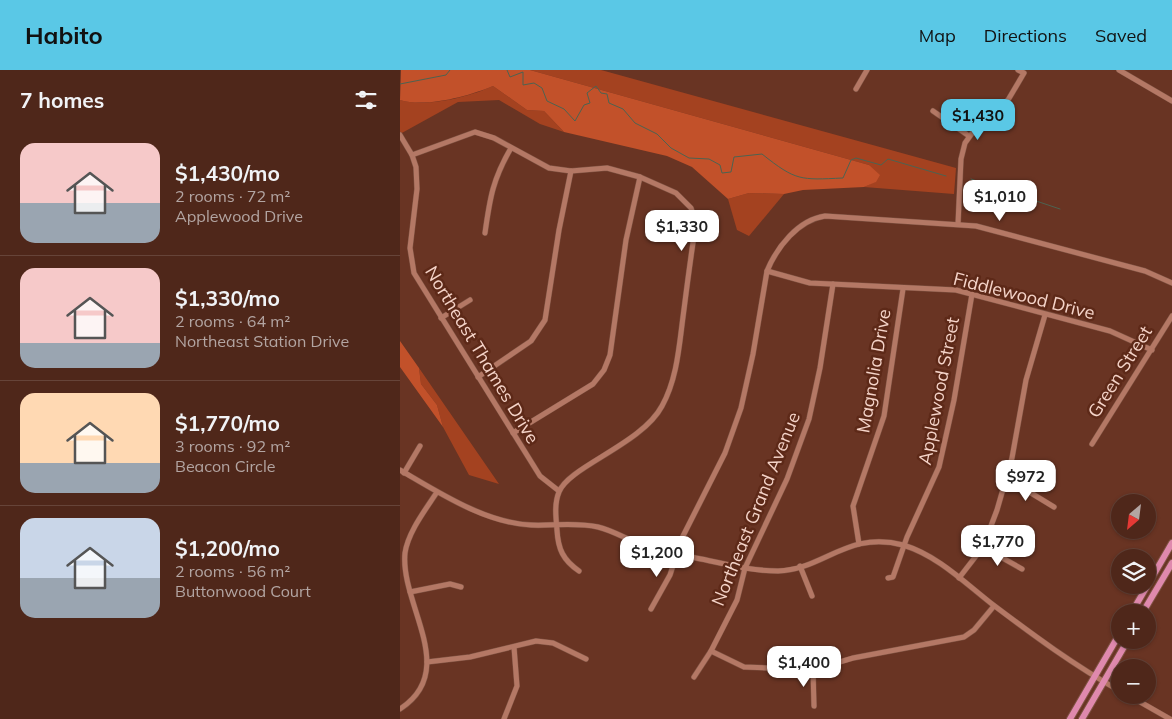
<!DOCTYPE html>
<html lang="en">
<head>
<meta charset="utf-8">
<style>
	:root { --surface:#4f271a; --page:#552f23; --text:#f1f3f6; --muted:#b3a5a2; --line:#664439; --accent:#5ac8e6 }
	body { margin:0; font-family:Mulish,sans-serif; background:var(--page); color:var(--text); height:100vh; display:flex; flex-direction:column; font-size:19px; white-space:nowrap }
	* { box-sizing:border-box; margin:0 }
	p { font-size:16px; color:var(--muted) }
	.icon { flex:none; width:28px; height:28px; fill:none; stroke:currentColor; stroke-width:2; stroke-linecap:round; stroke-linejoin:round }
	.map { position:relative; flex:1; overflow:hidden }
	.panel { display:flex; flex-direction:column; background:var(--surface); width:400px }
	.panel>* { flex:none }
	.needle { width:32px; rotate:208deg }
	.fabs { position:absolute; left:711px; top:424px; display:grid; gap:10px }
	.fabs a { display:grid; place-items:center; width:45px; height:45px; border-radius:50%; background:var(--surface); box-shadow:0 1px 4px #0004,0 0 0 1px var(--line); font-size:25px }
	.price { position:absolute; translate:-50% -42px; padding:0 11px; border-radius:10px; background:#fff; color:#222; font-size:16px; line-height:32px; filter:drop-shadow(0 1px 2px #0008) }
	.price::after { content:''; position:absolute; left:50%; top:30px; width:15px; height:11px; margin-left:-8px; background:inherit; clip-path:polygon(0 0,100% 0,50% 100%) }
	.price.on { background:var(--accent); color:#111 }
	ul { padding:0; list-style:none }
	li { display:flex; align-items:center; gap:15px; height:125px; padding:0 20px }
	li+li { border-top:1px solid var(--line) }
	li span { display:grid; place-items:center; flex:none; width:140px; height:100px; border-radius:15px; color:#555 }
	li>.icon { margin-inline-start:auto }
	span .icon { width:60px; height:60px; fill:#fffc; stroke-width:1 }
	li b { font-size:21px }
	h2 { display:flex; justify-content:space-between; align-items:center; height:60px; padding:0 20px; font-size:21px }
	header { display:flex; align-items:center; gap:30px; box-sizing:border-box; height:70px; padding:0 25px; background:var(--accent); color:#111 }
	header strong { font-size:24px }
	nav { display:flex; gap:28px; margin-inline-start:auto; font-size:18px }
	main { display:flex; flex:1; min-height:0 }
	.map>svg:first-child { display:block }
</style>
</head>
<body>
<header>
<strong>Habito</strong>
<nav><a>Map</a><a>Directions</a><a>Saved</a></nav>
</header>
<main>
<section class="panel">
<h2>7 homes<svg class="icon" aria-label="filters" viewBox="0 0 24 24"><path d="M4 7h16M4 17h16"/><circle cx="9" cy="7" r="2"/><circle cx="15" cy="17" r="2"/></svg></h2>
<ul>
<li><span style="background:linear-gradient(#f6c9c9 60%,#9aa5b1 0)"><svg class="icon" aria-label="home" viewBox="0 0 24 24"><path d="M3 11l9-7 9 7M6 9v11h12V9"/></svg></span><div><b>$1,430/mo</b><p>2 rooms · 72 m²</p><p>Applewood Drive</p></div></li>
<li><span style="background:linear-gradient(#f6c9c9 75%,#9aa5b1 0)"><svg class="icon" aria-label="home" viewBox="0 0 24 24"><path d="M3 11l9-7 9 7M6 9v11h12V9"/></svg></span><div><b>$1,330/mo</b><p>2 rooms · 64 m²</p><p>Northeast Station Drive</p></div></li>
<li><span style="background:linear-gradient(#ffd9b3 70%,#9aa5b1 0)"><svg class="icon" aria-label="home" viewBox="0 0 24 24"><path d="M3 11l9-7 9 7M6 9v11h12V9"/></svg></span><div><b>$1,770/mo</b><p>3 rooms · 92 m²</p><p>Beacon Circle</p></div></li>
<li><span style="background:linear-gradient(#c9d6e8 60%,#9aa5b1 0)"><svg class="icon" aria-label="home" viewBox="0 0 24 24"><path d="M3 11l9-7 9 7M6 9v11h12V9"/></svg></span><div><b>$1,200/mo</b><p>2 rooms · 56 m²</p><p>Buttonwood Court</p></div></li>
</ul>
</section>
<div class="map">
<svg width="772" height="649" viewBox="0 0 772 649">
	<rect width="100%" height="100%" fill="#693423"/>
	<!-- green -->
	<g fill="#a44220">
		<polygon points="130,0 201,0 556,98 554,124 464,117 475,112 469,95"/>
		<path d="M93,16L127,40L144,41L164,62L140,54L99,30L58,32L0,64V30C25,38 69,27 93,16Z"/>
		<polygon points="349,123 384,124 349,166 337,160 328,129"/>
		<polygon points="19,298 99,414 69,405 43,357 37,335 21,314"/>
	</g>
	<!-- forest -->
	<g fill="#c2512a">
		<path d="M1,0H130L469,95L480,105L476,112L464,117L403,120L384,124L349,123L328,129L292,97L267,86L164,62L144,41L127,40L93,16C69,26 26,38 0,30Z"/>
		<polygon points="0,271 19,298 21,314 37,335 43,357 0,297"/>
	</g>
	<g fill="none" stroke-linecap="round" stroke-linejoin="round">
		<!-- stream -->
		<g stroke="#4c6351" stroke-width="1">
			<path d="M107,0L110,7L123,2V15L134,13L142,18L147,31L164,39L175,51L184,35L190,33L187,23L196,16L201,23L207,24L209,33L223,39L235,53L257,64L271,78L289,88L309,89L320,95L322,103L331,102L334,87L362,84C396,111 400,110 443,108L451,90L456,88L481,95L488,89L546,106"/>
			<polyline points="0,14 46,5 50,0"/>
			<polyline points="571,109 660,139"/>
		</g>
		<!-- minor casing -->
		<g stroke="#7e5242" stroke-width="6">
			<g id="minor">
				<polyline points="719,0 772,31"/>
				<polyline points="456,19 467,0"/>
				<polyline points="533,41 569,66"/>
				<polyline points="0,65 12,85 16,97 17,119 10,178 14,203 140,406 159,421"/>
				<path d="M12,85L75,62L94,68L149,98L171,101L207,98L240,107L276,123L291,138L296,153C291,184 287,216 283,247C279,277 277,309 262,336C242,374 168,397 159,422C154,434 156,448 157,460C158,479 163,490 179,501"/>
				<polyline points="558,154 561,89 565,73 578,55 608,30 624,3 618,0"/>
				<path d="M85,163C90,127 93,109 111,78"/>
				<polyline points="367,201 410,213 556,220 710,261 752,280"/>
				<polyline points="41,248 70,230"/>
				<polyline points="78,307 131,271 145,250 159,160 171,101"/>
				<polyline points="113,363 193,314 204,300 210,285 226,170 240,107"/>
				<polyline points="692,374 772,246"/>
				<path d="M0,400C38,422 85,453 131,455C153,456 175,452 198,457C215,461 229,471 245,476C261,482 279,484 296,488C322,493 350,501 378,501C423,500 448,460 503,475C537,485 565,513 592,534C633,565 675,596 720,621"/>
				<polyline points="4,403 20,376"/>
				<polyline points="604,414 631,423 654,437"/>
				<polyline points="459,474 453,436 484,346 503,219"/>
				<polyline points="583,477 622,499"/>
				<polyline points="400,496 412,526"/>
				<polyline points="488,508 493,507 507,467 539,397 554,330 572,224"/>
				<polyline points="559,508 583,477 597,440 612,388 626,310 645,245"/>
				<polyline points="10,522 50,514 61,517"/>
				<path d="M251,539L270,505L282,468L325,383L341,338L353,284L367,201C377,177 398,150 425,146L576,156L745,201L772,213"/>
				<polyline points="311,581 344,597 413,600 453,588 564,567 574,560 594,536"/>
				<polyline points="27,592 70,587 136,571 153,573 186,589"/>
				<polyline points="413,600 414,636"/>
				<polyline points="294,607 311,581 337,530 345,498 387,409 409,349 420,298 433,214"/>
				<polyline points="728,625 770,649"/>
				<path d="M0,639C60,600 0,535 5,483C8,462 26,439 37,422"/>
				<polyline points="104,649 117,616 114,577"/>
			</g>
		</g>
		<!-- major casing -->
		<g stroke="#7e5242" stroke-width="8">
			<g id="major">
				<polyline points="732,542 772,473"/>
				<polyline points="743,542 772,493"/>
				<polyline points="670,649 720,563"/>
				<polyline points="682,649 728,570"/>
			</g>
		</g>
		<!-- minor -->
		<use href="#minor" stroke="#b47865" stroke-width="5"/>
		<!-- major -->
		<use href="#major" stroke="#df89ad" stroke-width="6"/>
	</g>
	<g text-anchor="middle" stroke-width="5" stroke-linejoin="round" paint-order="stroke">
		<!-- street labels -->
		<g font-size="18" fill="#f5d4c9" stroke="#5d2918">
			<text transform="translate(624 226) rotate(14)" y="6">Fiddlewood Drive</text>
			<text transform="translate(82 285) rotate(59)" y="6">Northeast Thames Drive</text>
			<text transform="translate(474 301) rotate(-80)" y="6">Magnolia Drive</text>
			<text transform="translate(720 302) rotate(-58)" y="6">Green Street</text>
			<text transform="translate(539 321) rotate(-79)" y="6">Applewood Street</text>
			<text transform="translate(356 439) rotate(-68)" y="6">Northeast Grand Avenue</text>
		</g>
	</g>
</svg>
<div class="fabs">
<a><svg class="needle" viewBox="-14 -14 28 28"><path d="M0-13l5 13h-10z" fill="#e53935"/><path d="M0 13l5-13h-10z" fill="#b3a5a2"/></svg></a>
<a><svg class="icon" aria-label="layers" viewBox="0 0 24 24"><path d="M12 4l9 5-9 5-9-5zM3 14l9 5 9-5"/></svg></a>
<a>+</a>
<a>−</a>
</div>
<b class="price on" style="left:578px;top:71px">$1,430</b>
<b class="price" style="left:600px;top:152px">$1,010</b>
<b class="price" style="left:282px;top:182px">$1,330</b>
<b class="price" style="left:626px;top:432px">$972</b>
<b class="price" style="left:598px;top:497px">$1,770</b>
<b class="price" style="left:257px;top:508px">$1,200</b>
<b class="price" style="left:404px;top:618px">$1,400</b>
</div>
</main>
</body>
</html>
